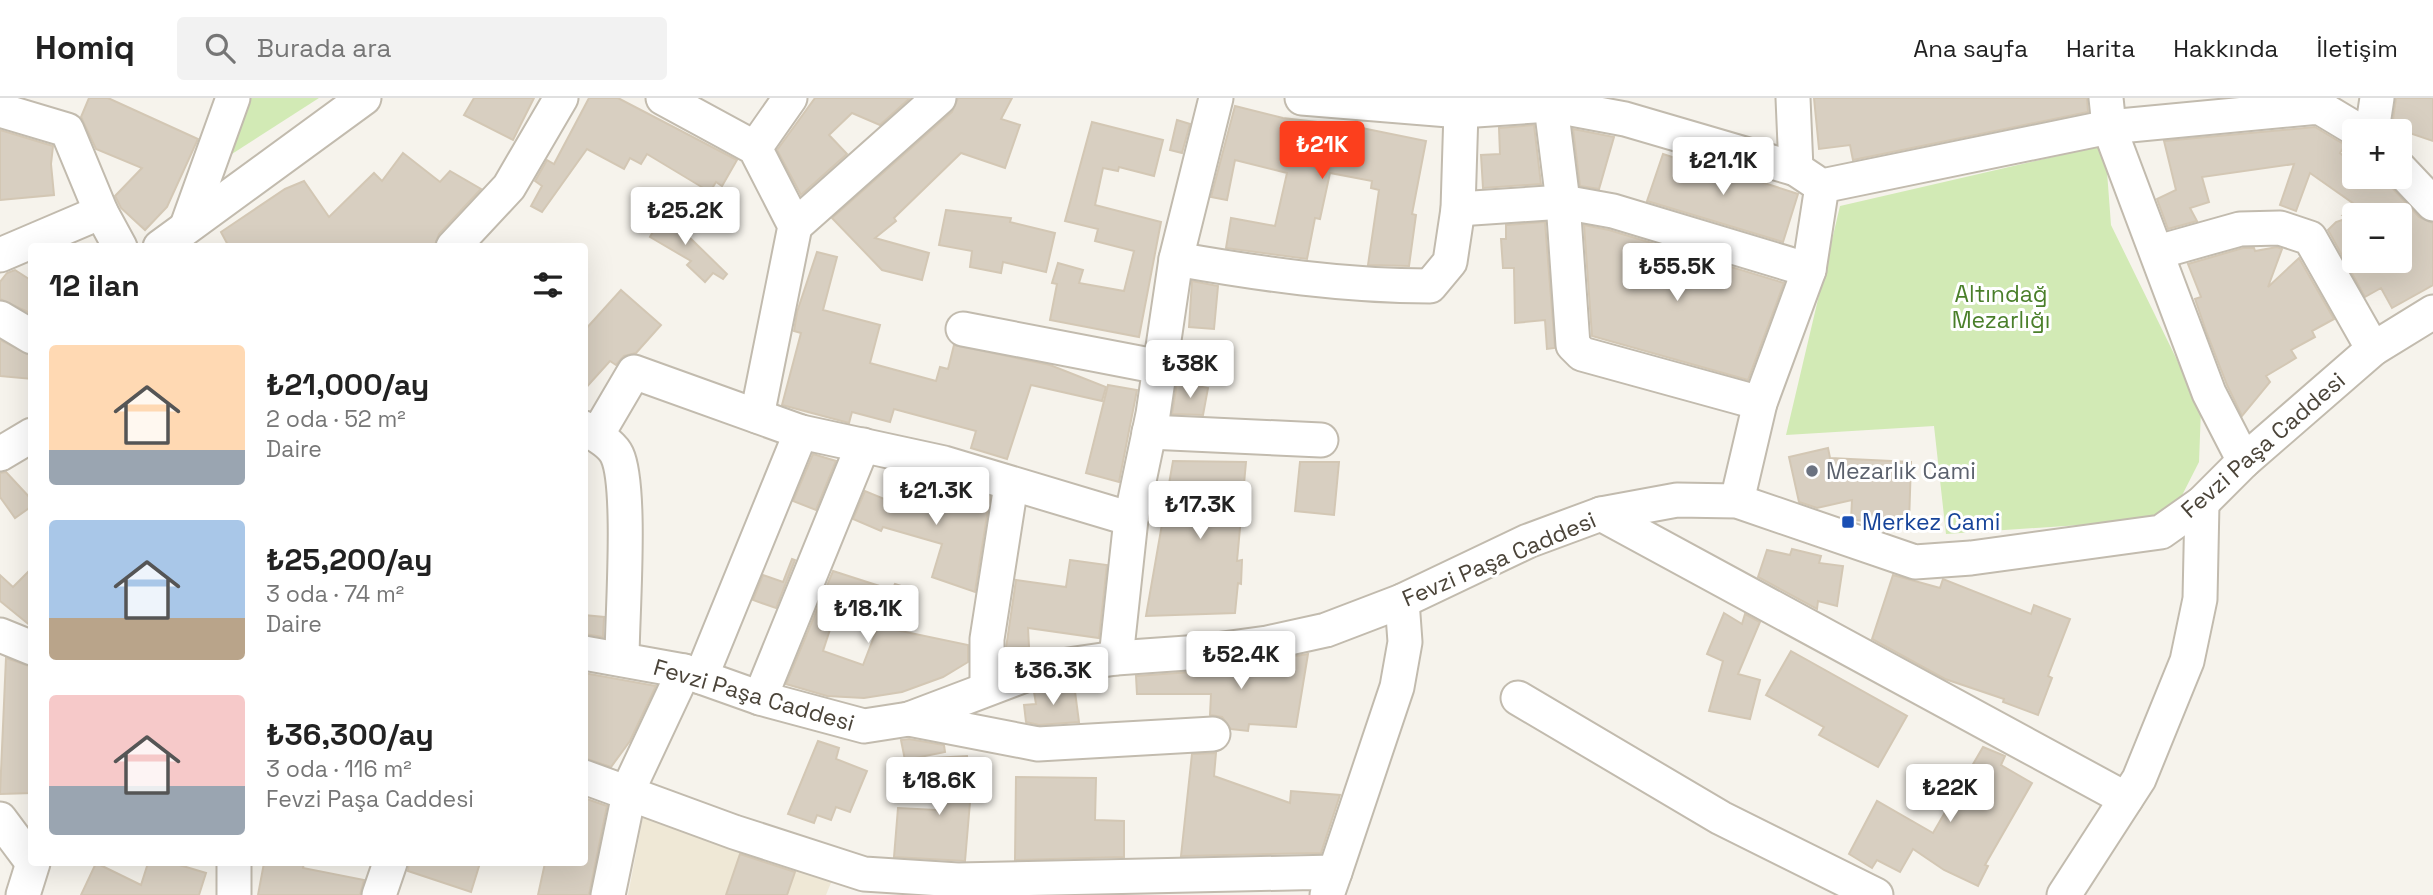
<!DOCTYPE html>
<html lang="tr">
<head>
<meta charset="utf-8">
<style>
	:root { --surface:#fff; --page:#f2f2f2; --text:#222; --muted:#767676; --line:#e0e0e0; --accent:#fc3f1d }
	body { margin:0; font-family:"Space Grotesk",sans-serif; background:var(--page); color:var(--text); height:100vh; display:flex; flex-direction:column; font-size:26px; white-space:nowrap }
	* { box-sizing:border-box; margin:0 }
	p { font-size:23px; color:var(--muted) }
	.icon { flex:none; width:38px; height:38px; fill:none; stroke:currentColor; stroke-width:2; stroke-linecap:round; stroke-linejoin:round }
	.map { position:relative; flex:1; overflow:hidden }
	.details { position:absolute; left:28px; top:145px; width:560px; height:623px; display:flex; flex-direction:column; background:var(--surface); border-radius:7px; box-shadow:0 7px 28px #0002 }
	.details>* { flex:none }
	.tools { position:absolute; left:2342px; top:21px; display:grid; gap:14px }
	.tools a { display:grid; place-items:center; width:70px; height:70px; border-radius:7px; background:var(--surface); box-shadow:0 7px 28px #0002; font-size:35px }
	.price { position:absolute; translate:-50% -60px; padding:0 16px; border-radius:7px; background:#fff; color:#222; font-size:23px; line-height:46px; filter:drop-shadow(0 2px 4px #0008) }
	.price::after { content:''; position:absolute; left:50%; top:42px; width:21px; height:16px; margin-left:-10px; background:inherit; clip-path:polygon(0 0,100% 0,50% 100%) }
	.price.on { background:var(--accent); color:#fff }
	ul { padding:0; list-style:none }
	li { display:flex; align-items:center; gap:21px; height:175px; padding:0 21px }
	li span { display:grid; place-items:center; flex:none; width:196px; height:140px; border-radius:7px; color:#555 }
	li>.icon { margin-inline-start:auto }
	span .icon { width:84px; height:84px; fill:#fffc; stroke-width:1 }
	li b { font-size:30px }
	h2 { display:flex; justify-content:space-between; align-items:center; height:84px; padding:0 21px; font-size:30px }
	header { display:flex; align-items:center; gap:42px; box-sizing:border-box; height:98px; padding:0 35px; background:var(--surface); border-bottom:2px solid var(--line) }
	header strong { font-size:33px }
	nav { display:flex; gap:38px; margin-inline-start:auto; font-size:24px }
	.search { width:490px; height:63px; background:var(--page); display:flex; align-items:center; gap:18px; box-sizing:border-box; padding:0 24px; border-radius:7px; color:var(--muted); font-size:26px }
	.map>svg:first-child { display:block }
</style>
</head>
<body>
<header>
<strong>Homiq</strong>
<div class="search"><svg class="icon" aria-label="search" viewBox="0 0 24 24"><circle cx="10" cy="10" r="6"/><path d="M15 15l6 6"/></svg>Burada ara</div>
<nav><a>Ana sayfa</a><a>Harita</a><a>Hakkında</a><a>İletişim</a></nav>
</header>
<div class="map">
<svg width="2433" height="797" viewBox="0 0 2433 797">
	<rect width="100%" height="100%" fill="#f6f3ec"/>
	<!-- education -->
	<polygon fill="#efe8d6" points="644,713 835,775 826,797 628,797"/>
	<!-- green -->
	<g fill="#d2eab5">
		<polygon points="244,0 319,0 221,63"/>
		<polygon points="2105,47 2111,127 2201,311 2199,364 2170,421 1946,436 1934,328 1786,337 1840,108"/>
	</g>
	<!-- building -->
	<g fill="#d8cfc1" stroke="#d3c7b4" stroke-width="2" fill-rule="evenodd">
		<polygon points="89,0 108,0 198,41 167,109 145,132 121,110 115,98 142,70 96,51 81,19"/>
		<polygon points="474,0 534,0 513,42 464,17"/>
		<polygon points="589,0 618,0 737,62 722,88 716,84 710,94 647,56 641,66 630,60 624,71 587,51 542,114 531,108 542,88 535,83 547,62 554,66"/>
		<polygon points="815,0 910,0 880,27 852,15 829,37 847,56 801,97 777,52"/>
		<polygon points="958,0 1012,0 1001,21 1020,27 1005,70 961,55 894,120 896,123 875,140 929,155 922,182 882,172 832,120 952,14"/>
		<polygon points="1814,0 2087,0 2088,14 1853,62 1850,47 1819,51"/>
		<polygon points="2396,0 2433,0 2433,43 2392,29"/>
		<polygon points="1235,8 1283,20 1352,28 1426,43 1412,116 1416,117 1409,168 1368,167 1379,92 1371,90 1372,83 1330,75 1320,121 1315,120 1307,161 1226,150 1231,120 1275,128 1287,75 1235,62 1227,102 1211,99"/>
		<polygon points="1177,22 1190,26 1182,55 1170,52"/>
		<polygon points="1092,24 1163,42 1154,78 1119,69 1118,73 1103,70 1095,107 1161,124 1139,239 1050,222 1057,186 1052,185 1058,165 1083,172 1079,185 1124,193 1134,153 1095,143 1098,131 1065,123"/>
		<polygon points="1534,27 1541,86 1483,90 1481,57 1500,56 1499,30"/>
		<polygon points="2315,29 2345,47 2340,55 2354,67 2354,79 2382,79 2419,119 2433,125 2433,187 2392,210 2381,190 2365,199 2328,132 2336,124 2354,118 2354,163 2399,163 2399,117 2343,117 2354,106 2310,75 2296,113 2280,107 2294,66 2202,79 2209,104 2190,110 2197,123 2168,131 2157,101 2176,92 2164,43"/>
		<polygon points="1573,31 1614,39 1599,91 1580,88"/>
		<polygon points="0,32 53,48 51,66 54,97 0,102"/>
		<polygon points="403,55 440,84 450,73 481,91 439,136 434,149 229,149 221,134 285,91 304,83 329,119 374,75 382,83"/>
		<polygon points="1663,56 1690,65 1691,61 1798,96 1783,144 1647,103"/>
		<polygon points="946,112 1011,120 1010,124 1055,135 1046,174 1003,164 1001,175 970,169 972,153 939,147"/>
		<polygon points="664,114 689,128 685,135 727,176 723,181 713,175 705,184 687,167 691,163 650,139"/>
		<polygon points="1545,124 1555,250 1547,251 1545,222 1515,225 1514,170 1503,170 1501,141 1506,141 1506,127"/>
		<polygon points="1584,127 1609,132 1784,185 1748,282 1592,238"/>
		<polygon points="2277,149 2282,151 2268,189 2299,160 2334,221 2312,233 2315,239 2291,252 2296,260 2266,278 2270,284 2242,318 2227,287 2206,233 2195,201 2201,199 2188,166 2243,150 2254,150 2255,153"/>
		<polygon points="817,154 837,159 823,212 880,227 870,265 936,283 940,269 948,271 954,247 1050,267 1106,289 1102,303 1031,287 1007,361 971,350 976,333 894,311 890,324 852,314 849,325 782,307 801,235 794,233 797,214"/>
		<polygon points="15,172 32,183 32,216 0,201 0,184 7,175"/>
		<polygon points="1192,183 1218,188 1214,231 1189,229"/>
		<polygon points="621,192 661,227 636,255 624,258 616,267 610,263 584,292 584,233"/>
		<polygon points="0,242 32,258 32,281 0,278"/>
		<polygon points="1177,284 1208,290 1203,317 1172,316"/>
		<polygon points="1108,287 1137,292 1119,384 1086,375"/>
		<polygon points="1828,350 1830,360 1911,364 1909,425 1851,422 1852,402 1817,410 1799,404 1789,359"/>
		<polygon points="813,356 836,363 816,412 793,403"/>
		<polygon points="1173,363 1246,364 1237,463 1242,462 1241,486 1238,485 1235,515 1146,518"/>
		<polygon points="1300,364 1339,364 1334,417 1295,413"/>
		<polygon points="6,374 32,402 32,408 15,420 0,399 0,375"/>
		<polygon points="908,384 958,400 961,390 990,399 975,494 932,479 942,446 883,429 881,433 853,421 865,393 901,408"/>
		<polygon points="1792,451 1821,458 1819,465 1843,468 1837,508 1818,503 1817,511 1758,479 1767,452 1790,457"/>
		<polygon points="792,461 795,462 776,510 753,502 763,477 783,484"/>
		<polygon points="1070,462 1107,467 1099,540 1028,530 1029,549 1006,550 1016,482 1066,489"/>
		<polygon points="32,470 32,529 0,503 0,477 13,489"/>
		<path d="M833,473L892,492L895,486L907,490L896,532L968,547V564L943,579L902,594L864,600L827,598L786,586ZM838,507L880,523L863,567L823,553Z"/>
		<polygon points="1893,477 1940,490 1943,481 2031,516 2034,507 2070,521 2048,578 2052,580 2038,617 2003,604 2004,601 1945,581 1872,541"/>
		<polygon points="1724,515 1742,526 1745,516 1760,524 1738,576 1760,582 1750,621 1709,613 1723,563 1707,556"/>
		<polygon points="584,517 604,519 603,539 584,536"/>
		<polygon points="1791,553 1907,618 1878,669 1819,637 1824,629 1766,597"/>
		<polygon points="1308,556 1296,629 1249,626 1248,633 1231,631 1222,619 1210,617 1211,596 1137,596 1136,578 1204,573"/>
		<polygon points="6,560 32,569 32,695 0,696"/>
		<polygon points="584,575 656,588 630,643 611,669 584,660"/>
		<polygon points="1074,586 1079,624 1039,627 1026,624 1024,607 1036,606 1034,594"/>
		<polygon points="909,641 944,647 945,654 905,662 901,642"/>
		<polygon points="818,643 839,650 836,661 867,673 850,714 836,709 831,722 817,717 814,725 788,716"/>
		<polygon points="1983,649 2005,658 2001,667 2032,685 1985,767 1988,768 1978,788 1944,772 1913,751 1900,774 1877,762 1872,770 1849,756 1877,703 1933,735"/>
		<polygon points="1216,655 1214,678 1290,705 1291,693 1340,697 1321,755 1181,758 1192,656"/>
		<polygon points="967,658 970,704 965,763 894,759 898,710 937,712 934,660"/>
		<polygon points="1016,679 1096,680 1095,722 1124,723 1124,759 1015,762"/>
		<polygon points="584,700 607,708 589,797 538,797 545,765 584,765"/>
		<polygon points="740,756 795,774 787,797 726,797"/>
		<polygon points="96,765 141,787 148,765 173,765 206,775 199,797 81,797"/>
		<polygon points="264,765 304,765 303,770 364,782 360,797 258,797"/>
		<polygon points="409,765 480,765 471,794 408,773"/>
	</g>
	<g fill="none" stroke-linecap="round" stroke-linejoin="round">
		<!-- minor casing -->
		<g stroke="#c2bbae" stroke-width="37">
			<g id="minor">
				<polyline points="663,0 755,50 795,128 757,318"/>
				<polyline points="1302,0 1461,13 1550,7 1625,21 1796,71"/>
				<polyline points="1550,0 1563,104 1573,247 1582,256 1760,305"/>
				<polyline points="1793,0 1796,71 1814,83"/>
				<polyline points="2106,0 2109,29 2209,295 2244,363"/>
				<polyline points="0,12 67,32 101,114 120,149"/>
				<polyline points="2372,33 2377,0"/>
				<polyline points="755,50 790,0"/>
				<polyline points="2399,70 2433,106"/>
				<polyline points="1458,111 1563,104 1613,113 1809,172"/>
				<polyline points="188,125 233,0"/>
				<polyline points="795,128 939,0"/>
				<polyline points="160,149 364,0"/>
				<polyline points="453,149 509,89 561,0"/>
				<polyline points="2158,154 2240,131 2280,130 2310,140 2373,251"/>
				<polyline points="0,157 101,114"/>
				<path d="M1176,161C1261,176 1345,188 1430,188L1450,164L1458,111L1461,13"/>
				<polyline points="0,220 32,239"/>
				<polyline points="963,231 1160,269"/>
				<path d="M584,330C595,336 612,346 617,357C632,389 622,520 622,561"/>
				<polyline points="1149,334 1321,342"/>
				<polyline points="597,337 634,274 801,334 944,365 1131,421"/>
				<polyline points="0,356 32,337"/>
				<polyline points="1737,403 1760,305 1809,172 1822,88 2109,29 2319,9 2359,33"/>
				<polyline points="1601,416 2126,701"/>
				<polyline points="0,537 32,550"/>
				<polyline points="584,555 684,573 760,600 864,628 909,621 1041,571 1116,560 1201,554 1267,545 1326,532 1402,503 1528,443 1601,416 1677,402 1737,403 1915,464 1971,460 2161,434 2202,405 2244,363 2373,251 2433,214"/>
				<polyline points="1116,560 1131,421 1153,316 1176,161 1216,0"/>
				<polyline points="701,579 801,334"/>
				<polyline points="987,590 987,541 1011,387"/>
				<polyline points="760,600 863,347"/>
				<polyline points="1518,600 1721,720 1876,797"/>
				<polyline points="909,621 1038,646 1213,636"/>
				<polyline points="584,679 734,734 864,776 958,782 1335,774 1327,797"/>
				<polyline points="0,721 32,764"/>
				<polyline points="234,765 234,797"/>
				<polyline points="1335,774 1397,589 1405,544 1402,503"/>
				<polyline points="23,797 33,765"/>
				<polyline points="379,797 390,765"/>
				<polyline points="608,797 631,686 684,573"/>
				<polyline points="2064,797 2139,681 2187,563 2200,501 2202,405"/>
			</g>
		</g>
		<!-- minor -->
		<use href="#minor" stroke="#fff" stroke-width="33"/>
	</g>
	<!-- markers -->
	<circle fill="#6b7280" stroke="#fff" stroke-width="2.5" cx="1812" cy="373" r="7"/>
	<rect fill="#1a4fb4" stroke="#fff" stroke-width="2.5" x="1841" y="417" width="14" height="14" rx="3.5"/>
	<g text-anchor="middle" stroke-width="6" stroke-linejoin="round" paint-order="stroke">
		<!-- park labels -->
		<g font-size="23" fill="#4a7f2a" stroke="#fff">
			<text x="2001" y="204">Altındağ<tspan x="2001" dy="26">Mezarlığı</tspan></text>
		</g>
		<!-- street labels -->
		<g font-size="23" fill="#4b4439" stroke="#fff">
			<text transform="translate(2263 347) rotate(-41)" y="8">Fevzi Paşa Caddesi</text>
			<text transform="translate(1499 461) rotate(-23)" y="8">Fevzi Paşa Caddesi</text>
			<text transform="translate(754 597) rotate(16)" y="8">Fevzi Paşa Caddesi</text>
		</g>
		<!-- worship labels -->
		<g font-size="23" fill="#5b616d" stroke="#fff" text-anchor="start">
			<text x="1826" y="381">Mezarlık Cami</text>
		</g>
		<!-- transit labels -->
		<g font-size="23" fill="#164399" stroke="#fff" text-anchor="start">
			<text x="1862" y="432">Merkez Cami</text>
		</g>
	</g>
</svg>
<div class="tools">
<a>+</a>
<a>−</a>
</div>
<b class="price on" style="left:1322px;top:83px">₺21K</b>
<b class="price" style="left:1723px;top:99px">₺21.1K</b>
<b class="price" style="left:685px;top:149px">₺25.2K</b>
<b class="price" style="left:1677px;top:205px">₺55.5K</b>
<b class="price" style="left:1190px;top:302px">₺38K</b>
<b class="price" style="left:936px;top:429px">₺21.3K</b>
<b class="price" style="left:1200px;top:443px">₺17.3K</b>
<b class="price" style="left:868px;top:547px">₺18.1K</b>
<b class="price" style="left:1241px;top:593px">₺52.4K</b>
<b class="price" style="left:1053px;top:609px">₺36.3K</b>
<b class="price" style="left:939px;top:719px">₺18.6K</b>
<b class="price" style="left:1950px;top:726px">₺22K</b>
<section class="details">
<h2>12 ilan<svg class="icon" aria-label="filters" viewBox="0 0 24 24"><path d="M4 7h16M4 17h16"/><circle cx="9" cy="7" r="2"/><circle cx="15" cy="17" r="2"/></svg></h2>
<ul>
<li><span style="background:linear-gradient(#ffd9b3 75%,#9aa5b1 0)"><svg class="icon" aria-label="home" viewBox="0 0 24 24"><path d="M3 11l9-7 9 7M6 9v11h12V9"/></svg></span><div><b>₺21,000/ay</b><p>2 oda · 52 m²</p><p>Daire</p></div></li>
<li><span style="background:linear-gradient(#a9c7e8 70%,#b9a48a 0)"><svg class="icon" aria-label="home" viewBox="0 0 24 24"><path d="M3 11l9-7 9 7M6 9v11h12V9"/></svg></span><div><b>₺25,200/ay</b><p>3 oda · 74 m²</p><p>Daire</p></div></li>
<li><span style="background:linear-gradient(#f6c9c9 65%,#9aa5b1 0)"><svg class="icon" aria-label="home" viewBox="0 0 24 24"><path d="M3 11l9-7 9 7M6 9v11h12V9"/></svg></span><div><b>₺36,300/ay</b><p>3 oda · 116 m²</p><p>Fevzi Paşa Caddesi</p></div></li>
</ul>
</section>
</div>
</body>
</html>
